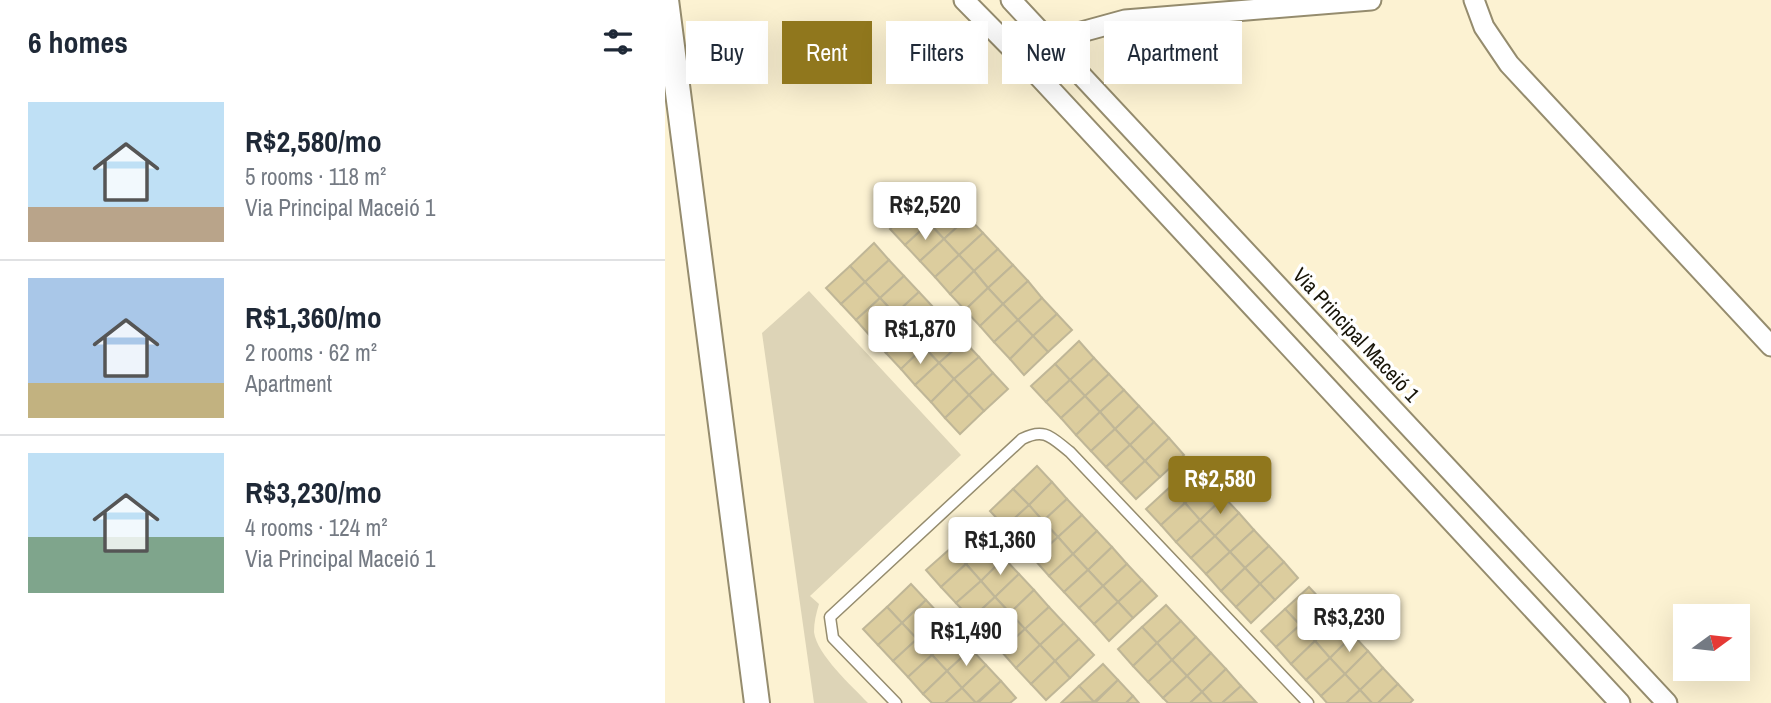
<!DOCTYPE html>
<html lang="en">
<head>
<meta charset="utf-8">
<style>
	:root { --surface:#fff; --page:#f6f6f7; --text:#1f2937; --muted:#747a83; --line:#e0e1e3; --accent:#90771d }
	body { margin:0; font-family:"Archivo Narrow",sans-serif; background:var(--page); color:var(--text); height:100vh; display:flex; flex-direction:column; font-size:26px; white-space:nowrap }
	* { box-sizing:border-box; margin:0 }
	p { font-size:23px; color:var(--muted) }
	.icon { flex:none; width:38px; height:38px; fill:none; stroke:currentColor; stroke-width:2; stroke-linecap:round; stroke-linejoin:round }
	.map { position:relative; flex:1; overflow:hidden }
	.panel { display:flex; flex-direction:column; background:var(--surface); width:665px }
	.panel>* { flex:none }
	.banner { position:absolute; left:21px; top:21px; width:665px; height:63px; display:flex; gap:14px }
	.needle { width:46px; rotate:75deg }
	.controls { position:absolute; left:1008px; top:604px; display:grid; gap:14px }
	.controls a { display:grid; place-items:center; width:77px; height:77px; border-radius:0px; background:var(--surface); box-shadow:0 7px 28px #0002; font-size:35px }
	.price { position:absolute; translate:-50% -60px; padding:0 16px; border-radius:7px; background:#fff; color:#222; font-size:23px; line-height:46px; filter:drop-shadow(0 2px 4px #0008) }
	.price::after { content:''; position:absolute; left:50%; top:42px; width:21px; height:16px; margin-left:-10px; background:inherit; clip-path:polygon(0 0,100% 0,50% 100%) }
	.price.current { background:var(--accent); color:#fff }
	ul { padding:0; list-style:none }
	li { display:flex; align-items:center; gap:21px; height:175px; padding:0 28px }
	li+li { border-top:2px solid var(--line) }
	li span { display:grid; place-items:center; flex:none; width:196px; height:140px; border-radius:0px; color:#555 }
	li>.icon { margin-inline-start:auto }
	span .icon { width:84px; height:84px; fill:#fffc; stroke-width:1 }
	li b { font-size:30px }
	h2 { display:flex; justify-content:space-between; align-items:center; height:84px; padding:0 28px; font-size:30px }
	.tag { padding:0 24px; border-radius:0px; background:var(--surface); box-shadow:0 7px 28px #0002; font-size:24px; line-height:63px }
	.tag.current { background:var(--accent); color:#fff }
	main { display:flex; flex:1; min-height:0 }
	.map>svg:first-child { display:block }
</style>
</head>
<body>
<main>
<section class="panel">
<h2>6 homes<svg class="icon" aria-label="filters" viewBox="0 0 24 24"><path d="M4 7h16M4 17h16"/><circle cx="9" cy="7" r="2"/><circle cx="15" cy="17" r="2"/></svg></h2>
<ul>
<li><span style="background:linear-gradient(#bfe0f5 75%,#b9a48a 0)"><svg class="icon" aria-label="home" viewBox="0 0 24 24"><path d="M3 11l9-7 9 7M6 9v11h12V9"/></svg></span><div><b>R$2,580/mo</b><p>5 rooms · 118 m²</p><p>Via Principal Maceió 1</p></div></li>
<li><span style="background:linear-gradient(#a9c7e8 75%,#c2b280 0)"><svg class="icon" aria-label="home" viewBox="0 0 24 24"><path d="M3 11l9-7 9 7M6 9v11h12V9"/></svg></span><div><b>R$1,360/mo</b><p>2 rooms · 62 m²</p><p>Apartment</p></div></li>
<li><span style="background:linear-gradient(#bfe0f5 60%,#7fa58c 0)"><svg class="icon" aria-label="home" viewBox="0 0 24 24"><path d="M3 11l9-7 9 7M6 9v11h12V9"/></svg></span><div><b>R$3,230/mo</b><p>4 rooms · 124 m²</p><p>Via Principal Maceió 1</p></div></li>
</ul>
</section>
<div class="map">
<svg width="1106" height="703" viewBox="0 0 1106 703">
	<rect width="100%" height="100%" fill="#fcf2d2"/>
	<!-- green -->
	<path fill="#ddd4b7" d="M144,291L296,455L145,596L154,604C151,614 149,622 149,632C152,655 187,686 203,703H149L97,333Z"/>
	<!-- building -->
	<g fill="#dccd9e" stroke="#bfb697" stroke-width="2">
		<polygon points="273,184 288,200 264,223 249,207"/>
		<polygon points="288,200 303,217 279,239 264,223"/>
		<polygon points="249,207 264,223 240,245 225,229"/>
		<polygon points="303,217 318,233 294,255 279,239"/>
		<polygon points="264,223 279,239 255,261 240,245"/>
		<polygon points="318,233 333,249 309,271 294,255"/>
		<polygon points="279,239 294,255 270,277 255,261"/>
		<polygon points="209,243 224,260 200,282 185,266"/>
		<polygon points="333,249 348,265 323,288 309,271"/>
		<polygon points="294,255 309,271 285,294 270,277"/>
		<polygon points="224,260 239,276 215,298 200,282"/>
		<polygon points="348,265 363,281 338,304 323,288"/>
		<polygon points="185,266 200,282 176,304 161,288"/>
		<polygon points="309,271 323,288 300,310 285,294"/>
		<polygon points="239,276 254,292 230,314 215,298"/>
		<polygon points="363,281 377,298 353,320 338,304"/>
		<polygon points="200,282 215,298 191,320 176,304"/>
		<polygon points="323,288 338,304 315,326 300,310"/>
		<polygon points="254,292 269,308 245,331 230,314"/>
		<polygon points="215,298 230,314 206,337 191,320"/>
		<polygon points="377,298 392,314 368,336 353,320"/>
		<polygon points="338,304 353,320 329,342 315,326"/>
		<polygon points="269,308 284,324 259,347 245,331"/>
		<polygon points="230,314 245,331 221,353 206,337"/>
		<polygon points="392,314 407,330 383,352 368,336"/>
		<polygon points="353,320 368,336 345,359 329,342"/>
		<polygon points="284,324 299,341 274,363 259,347"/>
		<polygon points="245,331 259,347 236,369 221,353"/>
		<polygon points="368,336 383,352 359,375 345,359"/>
		<polygon points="299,341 314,357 289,379 274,363"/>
		<polygon points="414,341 429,358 405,380 390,364"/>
		<polygon points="259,347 274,363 250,385 236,369"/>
		<polygon points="314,357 328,373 304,395 289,379"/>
		<polygon points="429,358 444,374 420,396 405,380"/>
		<polygon points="274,363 289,379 266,402 250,385"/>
		<polygon points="390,364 405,380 381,402 366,386"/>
		<polygon points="328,373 343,389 319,411 304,395"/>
		<polygon points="444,374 459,390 435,412 420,396"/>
		<polygon points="289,379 304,395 280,418 266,402"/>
		<polygon points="405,380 420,396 396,418 381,402"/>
		<polygon points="459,390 474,406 450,429 435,412"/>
		<polygon points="304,395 319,411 295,434 280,418"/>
		<polygon points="420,396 435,412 411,435 396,418"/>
		<polygon points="474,406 489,422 465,445 450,429"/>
		<polygon points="435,412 450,429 426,451 411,435"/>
		<polygon points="489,422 504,438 480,461 465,445"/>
		<polygon points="450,429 465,445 441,467 426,451"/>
		<polygon points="504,438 519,455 495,477 480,461"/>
		<polygon points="465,445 480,461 456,483 441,467"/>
		<polygon points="480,461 495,477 471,499 456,483"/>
		<polygon points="529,465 544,481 520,503 505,487"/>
		<polygon points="372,466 387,482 364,505 348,489"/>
		<polygon points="544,481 559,497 535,520 520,503"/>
		<polygon points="387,482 402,499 378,521 364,505"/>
		<polygon points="505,487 520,503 496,525 481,509"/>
		<polygon points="348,489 364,505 340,527 325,511"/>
		<polygon points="559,497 574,513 550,536 535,520"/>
		<polygon points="402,499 417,515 393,537 378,521"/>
		<polygon points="520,503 535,520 511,542 496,525"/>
		<polygon points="364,505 378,521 354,543 340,527"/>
		<polygon points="574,513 589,530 565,552 550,536"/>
		<polygon points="417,515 432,531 408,554 393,537"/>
		<polygon points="535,520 550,536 526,558 511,542"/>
		<polygon points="378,521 393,537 369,559 354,543"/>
		<polygon points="309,526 324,542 301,564 286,548"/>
		<polygon points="589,530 604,546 580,568 565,552"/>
		<polygon points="432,531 447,547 423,570 408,554"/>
		<polygon points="550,536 565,552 541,574 526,558"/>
		<polygon points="393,537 408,554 384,576 369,559"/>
		<polygon points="324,542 339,558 316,581 301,564"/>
		<polygon points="604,546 619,562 595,584 580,568"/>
		<polygon points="447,547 462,564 438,586 423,570"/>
		<polygon points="286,548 301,564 276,587 261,570"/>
		<polygon points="565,552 580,568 556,591 541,574"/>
		<polygon points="408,554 423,570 399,592 384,576"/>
		<polygon points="339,558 354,574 330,597 316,581"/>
		<polygon points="619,562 633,578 610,600 595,584"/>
		<polygon points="301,564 316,581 291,603 276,587"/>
		<polygon points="462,564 477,580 453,602 438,586"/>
		<polygon points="580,568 595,584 571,607 556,591"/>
		<polygon points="423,570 438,586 414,608 399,592"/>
		<polygon points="354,574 369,590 345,613 330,597"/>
		<polygon points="477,580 492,596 468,618 453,602"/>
		<polygon points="316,581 330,597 306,619 291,603"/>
		<polygon points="246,584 261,600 237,623 222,607"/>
		<polygon points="595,584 610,600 586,623 571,607"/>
		<polygon points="438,586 453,602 429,624 414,608"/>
		<polygon points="644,587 659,603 635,625 620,609"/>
		<polygon points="369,590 384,607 360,629 345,613"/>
		<polygon points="330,597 345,613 321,635 306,619"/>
		<polygon points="261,600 276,616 252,639 237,623"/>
		<polygon points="453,602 468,618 444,641 429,624"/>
		<polygon points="659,603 674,619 650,641 635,625"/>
		<polygon points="501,605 516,621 492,643 477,627"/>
		<polygon points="222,607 237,623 213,645 198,629"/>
		<polygon points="384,607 399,623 375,645 360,629"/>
		<polygon points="620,609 635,625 611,647 596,631"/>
		<polygon points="345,613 360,629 336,651 321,635"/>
		<polygon points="276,616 291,633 267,655 252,639"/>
		<polygon points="674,619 688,635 665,658 650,641"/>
		<polygon points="516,621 531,637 507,660 492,643"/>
		<polygon points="237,623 252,639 228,661 213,645"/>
		<polygon points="399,623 414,639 390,661 375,645"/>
		<polygon points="635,625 650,641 626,664 611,647"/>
		<polygon points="477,627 492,643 468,666 453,649"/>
		<polygon points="360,629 375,645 351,668 336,651"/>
		<polygon points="291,633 306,649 282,671 267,655"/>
		<polygon points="688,635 703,651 680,674 665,658"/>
		<polygon points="531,637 546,653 522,676 507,660"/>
		<polygon points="252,639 267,655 243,677 228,661"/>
		<polygon points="414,639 429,655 405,678 390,661"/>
		<polygon points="650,641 665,658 641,680 626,664"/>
		<polygon points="492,643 507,660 483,682 468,666"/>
		<polygon points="375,645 390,661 366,684 351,668"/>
		<polygon points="306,649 321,665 297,688 282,671"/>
		<polygon points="703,651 718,668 695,690 680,674"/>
		<polygon points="546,653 561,669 537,692 522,676"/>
		<polygon points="267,655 282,671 258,694 243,677"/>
		<polygon points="665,658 680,674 656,696 641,680"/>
		<polygon points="507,660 522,676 498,698 483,682"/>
		<polygon points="390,661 405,678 381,700 366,684"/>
		<polygon points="438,664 453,680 429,702 414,686"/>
		<polygon points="321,665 336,681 311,703 297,688"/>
		<polygon points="718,668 733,684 713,703 707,703 695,690"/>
		<polygon points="561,669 576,686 557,703 547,703 537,692"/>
		<polygon points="282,671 297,688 280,703 267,703 258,694"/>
		<polygon points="680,674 695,690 681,703 662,703 656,696"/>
		<polygon points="522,676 537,692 525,703 503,703 498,698"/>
		<polygon points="453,680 468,696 461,703 430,703"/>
		<polygon points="336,681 351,698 345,703 313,703"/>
		<polygon points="733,684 748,700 745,703 713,703"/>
		<polygon points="414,686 429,702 396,703"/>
		<polygon points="576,686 591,702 557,703"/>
		<polygon points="297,688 311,703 280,703"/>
		<polygon points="695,690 707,703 681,703"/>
		<polygon points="537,692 547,703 525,703"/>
		<polygon points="468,696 474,703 461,703"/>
	</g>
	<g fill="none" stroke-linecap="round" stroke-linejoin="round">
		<!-- service casing -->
		<g stroke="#958c6e" stroke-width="13">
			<path id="service" d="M231,703L168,638L165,617L357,439C380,427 387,438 405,452L643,703"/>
		</g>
		<!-- minor casing -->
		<g stroke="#958c6e" stroke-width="23">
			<g id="minor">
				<polyline points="299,0 365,67 955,703"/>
				<polyline points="346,0 1002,703"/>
				<polyline points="809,0 819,27 844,64 1106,346"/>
				<polyline points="365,67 389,44 409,34 460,20 706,0"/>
			</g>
		</g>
		<!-- tertiary casing -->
		<g stroke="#958c6e" stroke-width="28">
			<polyline id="tertiary" points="1,0 92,703"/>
		</g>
		<!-- service -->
		<use href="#service" stroke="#fff" stroke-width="10"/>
		<!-- minor -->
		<use href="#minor" stroke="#fff" stroke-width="19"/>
		<!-- tertiary -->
		<use href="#tertiary" stroke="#fff" stroke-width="24"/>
	</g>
	<g text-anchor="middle" stroke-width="7" stroke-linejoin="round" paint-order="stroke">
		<!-- street labels -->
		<g font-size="21" fill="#171408" stroke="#fff">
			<text transform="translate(691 335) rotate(47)" y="7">Via Principal Maceió 1</text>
		</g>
	</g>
</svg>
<div class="controls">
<a><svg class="needle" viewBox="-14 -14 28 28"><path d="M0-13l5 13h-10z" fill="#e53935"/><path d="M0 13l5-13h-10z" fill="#747a83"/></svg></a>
</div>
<b class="price" style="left:260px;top:242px">R$2,520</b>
<b class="price" style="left:255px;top:366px">R$1,870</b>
<b class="price current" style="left:555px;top:516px">R$2,580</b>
<b class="price" style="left:335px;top:577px">R$1,360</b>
<b class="price" style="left:684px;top:654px">R$3,230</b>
<b class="price" style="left:301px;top:668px">R$1,490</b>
<div class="banner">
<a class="tag">Buy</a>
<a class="tag current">Rent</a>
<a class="tag">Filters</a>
<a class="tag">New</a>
<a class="tag">Apartment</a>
</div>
</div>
</main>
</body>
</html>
